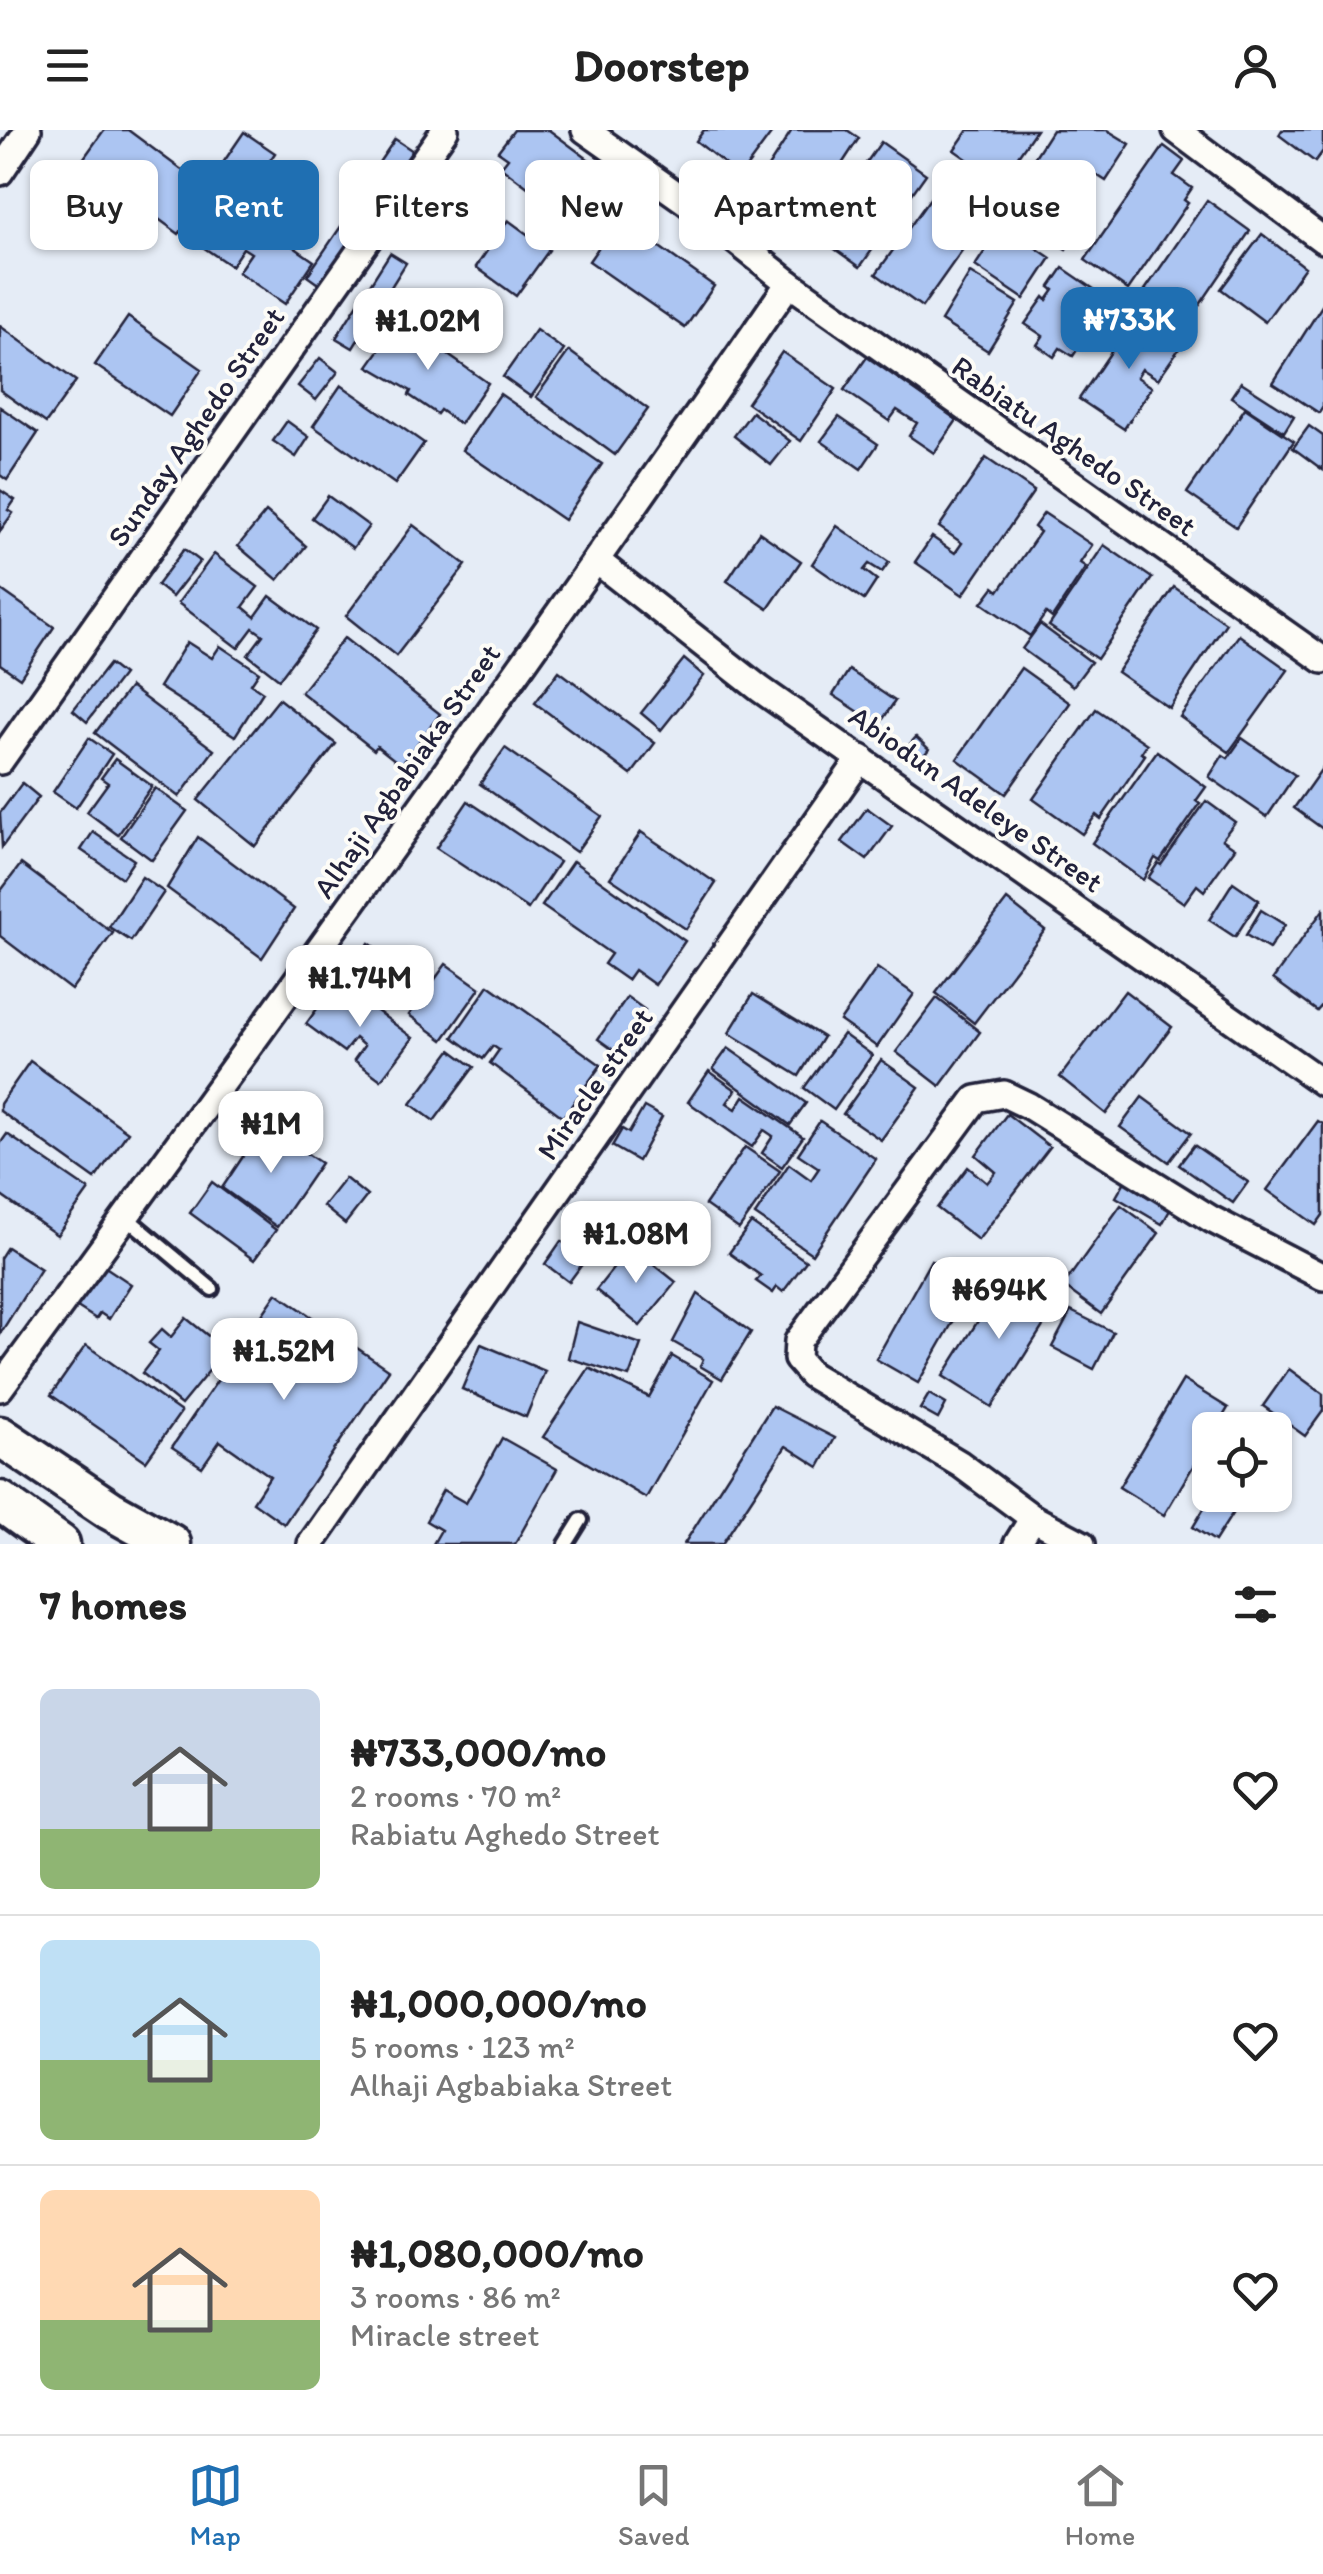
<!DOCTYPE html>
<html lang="en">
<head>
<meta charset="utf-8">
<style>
	:root { --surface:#fff; --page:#f2f2f2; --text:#222; --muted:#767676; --line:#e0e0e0; --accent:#1f6fb2 }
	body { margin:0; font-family:Itim,sans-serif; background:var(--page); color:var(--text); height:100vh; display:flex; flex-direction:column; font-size:38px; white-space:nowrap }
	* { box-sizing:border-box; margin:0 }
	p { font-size:32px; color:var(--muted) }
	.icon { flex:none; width:55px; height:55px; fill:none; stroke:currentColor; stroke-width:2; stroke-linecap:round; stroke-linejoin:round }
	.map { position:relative; height:1414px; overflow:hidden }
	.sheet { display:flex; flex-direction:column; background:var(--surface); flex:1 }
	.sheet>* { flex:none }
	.guide { position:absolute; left:30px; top:30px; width:1265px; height:90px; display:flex; gap:20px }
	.tools { position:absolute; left:1192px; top:1282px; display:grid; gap:20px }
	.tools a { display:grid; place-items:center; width:100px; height:100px; border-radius:15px; background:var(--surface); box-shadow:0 2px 8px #0004; font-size:50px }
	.price { position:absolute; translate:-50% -85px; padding:0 22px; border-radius:20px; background:#fff; color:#222; font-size:32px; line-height:65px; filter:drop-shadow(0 2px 5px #0008) }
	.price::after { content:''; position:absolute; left:50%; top:60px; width:30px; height:22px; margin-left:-15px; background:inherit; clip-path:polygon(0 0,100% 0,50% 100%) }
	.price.on { background:var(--accent); color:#fff }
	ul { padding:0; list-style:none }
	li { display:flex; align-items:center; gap:30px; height:250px; padding:0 40px }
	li+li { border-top:2px solid var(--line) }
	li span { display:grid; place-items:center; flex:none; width:280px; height:200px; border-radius:15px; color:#555 }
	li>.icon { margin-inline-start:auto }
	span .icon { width:120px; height:120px; fill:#fffc; stroke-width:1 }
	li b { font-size:42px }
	h2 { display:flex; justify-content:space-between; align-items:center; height:120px; padding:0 40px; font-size:42px }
	.tag { padding:0 35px; border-radius:15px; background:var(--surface); box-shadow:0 2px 8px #0004; font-size:35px; line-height:90px }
	.tag.on { background:var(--accent); color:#fff }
	header { display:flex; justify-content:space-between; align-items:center; height:130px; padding:0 40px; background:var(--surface); font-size:45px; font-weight:800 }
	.dock { display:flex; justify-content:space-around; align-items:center; height:140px; border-top:2px solid var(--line); background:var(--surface); font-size:28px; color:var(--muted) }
	.dock a { display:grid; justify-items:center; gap:5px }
	.dock .on { color:var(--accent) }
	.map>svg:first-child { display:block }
</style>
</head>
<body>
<header><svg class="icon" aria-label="menu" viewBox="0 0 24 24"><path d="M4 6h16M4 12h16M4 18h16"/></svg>Doorstep<svg class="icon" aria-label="person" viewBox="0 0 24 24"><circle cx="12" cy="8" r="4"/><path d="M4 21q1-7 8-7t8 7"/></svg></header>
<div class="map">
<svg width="1323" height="1414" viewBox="0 0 1323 1414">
	<rect width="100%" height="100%" fill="#e5ecf6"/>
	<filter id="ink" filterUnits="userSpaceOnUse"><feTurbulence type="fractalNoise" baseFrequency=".01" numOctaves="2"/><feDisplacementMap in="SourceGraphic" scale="20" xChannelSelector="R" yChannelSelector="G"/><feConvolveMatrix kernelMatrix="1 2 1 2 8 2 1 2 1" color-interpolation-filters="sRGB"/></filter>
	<g filter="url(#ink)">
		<!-- building -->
		<g fill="#acc5f2" stroke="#22223b" stroke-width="2.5">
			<polygon points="104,0 128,0 210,61 179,104 81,32"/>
			<polygon points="514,0 549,0 588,29 555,73 539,61 537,64 501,37 508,28 498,21"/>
			<polygon points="704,0 774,0 740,46 696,11"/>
			<polygon points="792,0 847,0 859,8 802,95 752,62"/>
			<polygon points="968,0 1036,0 1000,52 954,20"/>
			<polygon points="1052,0 1107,0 1130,14 1106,51 1095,44 1087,56 1095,62 1082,82 1074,77 1065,90 1079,99 1066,119 1002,78"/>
			<polygon points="1282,0 1323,0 1323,21 1315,32 1279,5"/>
			<polygon points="244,2 275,23 243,70 212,49"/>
			<polygon points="395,9 413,21 385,62 367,50"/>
			<polygon points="881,12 926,44 860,137 815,105"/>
			<polygon points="1164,16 1184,31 1174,45 1192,58 1184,70 1188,73 1128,160 1085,130"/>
			<polygon points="587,41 625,69 591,116 553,89"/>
			<polygon points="946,46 992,78 922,177 876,144"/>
			<polygon points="213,61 314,131 285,174 238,142 251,123 243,118 231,136 182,103"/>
			<polygon points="359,70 373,80 321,156 307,146"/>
			<polygon points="1207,70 1250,101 1189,191 1145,160"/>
			<polygon points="619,88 714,156 685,198 589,131"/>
			<polygon points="508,90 549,120 516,166 476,137"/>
			<polygon points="1002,95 1051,128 1024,169 975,136"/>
			<polygon points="1262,104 1305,137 1265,192 1221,159"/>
			<polygon points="390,123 406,133 353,218 336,208"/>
			<polygon points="1063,138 1110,170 1073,226 1060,218 1054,227 1037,215 1043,206 1025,194 1044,167 1047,170 1054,160 1050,157"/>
			<polygon points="970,143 1018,173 988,221 941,191"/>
			<polygon points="1323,174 1323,277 1319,283 1273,253"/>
			<polygon points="1136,185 1181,216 1158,249 1142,239 1137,247 1152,257 1124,299 1079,269"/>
			<polygon points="128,187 202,239 170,286 95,235"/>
			<polygon points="400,191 488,253 460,294 440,280 437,284 409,265 411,261 368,236"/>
			<polygon points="0,196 76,251 46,293 0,260"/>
			<polygon points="536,200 564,220 531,267 503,247"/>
			<polygon points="569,221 648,279 615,325 536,267"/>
			<polygon points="782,222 836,259 801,311 747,273"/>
			<polygon points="867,227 957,290 934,323 909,306 917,293 897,280 889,291 844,260"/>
			<polygon points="320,228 338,242 316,270 298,256"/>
			<polygon points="1241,252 1294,286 1284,302 1231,267"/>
			<polygon points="341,255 424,313 395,354 313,296"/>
			<polygon points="500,264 602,334 564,390 462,320"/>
			<polygon points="0,277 38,303 7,350 0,345"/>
			<polygon points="1245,278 1294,311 1236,397 1187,363"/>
			<polygon points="752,282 790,311 771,335 734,306"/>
			<polygon points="839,287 878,314 861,339 821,311"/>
			<polygon points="287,291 309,307 296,327 273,311"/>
			<polygon points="1309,296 1323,306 1323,340 1293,318"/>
			<polygon points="986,328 1034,361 963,465 915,432 932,407 955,423 962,413 939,397"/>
			<polygon points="0,360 15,370 8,380 13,383 0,401"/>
			<polygon points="328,366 369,396 353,418 312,388"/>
			<polygon points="266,382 306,416 278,450 238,416"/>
			<polygon points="1044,383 1092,415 1080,433 1086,437 1052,488 1046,483 1030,506 982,473 994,457 999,461 1040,402 1034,397"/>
			<polygon points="413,395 466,435 396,526 346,486"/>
			<polygon points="837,396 889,432 882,442 869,434 864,440 877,450 864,470 812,434"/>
			<polygon points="759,402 801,431 768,479 727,451"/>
			<polygon points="1104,415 1152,448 1097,529 1049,496"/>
			<polygon points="184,419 200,431 172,467 157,455"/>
			<polygon points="214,424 258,457 243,477 255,487 270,466 316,500 279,549 248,525 263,505 253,498 238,518 178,473"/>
			<polygon points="1174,457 1226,493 1169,578 1117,542"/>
			<polygon points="0,459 54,497 20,548 0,534"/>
			<polygon points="1040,494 1091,532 1073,556 1022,519"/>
			<polygon points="1239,505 1288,540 1229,622 1180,587"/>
			<polygon points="344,508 440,584 401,635 377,616 374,620 301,562"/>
			<polygon points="187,512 212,528 220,516 259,542 251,554 263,562 235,606 159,557"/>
			<polygon points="684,529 704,546 661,600 641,583"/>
			<polygon points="109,534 123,545 87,592 73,580"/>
			<polygon points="1021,538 1070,573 1006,664 957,629"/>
			<polygon points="849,540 895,571 879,595 833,565"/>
			<polygon points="559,541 655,613 631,645 535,573"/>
			<polygon points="130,557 214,620 179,667 95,603"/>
			<polygon points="279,569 336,614 255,716 198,670"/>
			<polygon points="1096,579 1147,614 1141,623 1145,625 1101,689 1096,685 1082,704 1033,669"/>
			<polygon points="916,607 929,619 916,635 902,623"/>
			<polygon points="89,608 112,624 76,678 53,662"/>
			<polygon points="1242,608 1295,645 1267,687 1209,647 1223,625 1228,628"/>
			<polygon points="505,618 602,686 576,722 480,654"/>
			<polygon points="1157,621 1206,657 1196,671 1200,674 1160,731 1155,728 1143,750 1092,713"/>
			<polygon points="115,629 152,656 118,705 87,682 108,653 101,648"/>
			<polygon points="1323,637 1323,699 1294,678"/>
			<polygon points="22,653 39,667 2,717 0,683"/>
			<polygon points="155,658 187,681 152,730 121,707"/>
			<polygon points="468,671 559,732 528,779 436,718"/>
			<polygon points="1206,671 1235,692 1222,709 1235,718 1204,761 1197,755 1184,773 1148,748 1158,733 1161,735"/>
			<polygon points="867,678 892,696 867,730 842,712"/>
			<polygon points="93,702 134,730 122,748 81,720"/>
			<polygon points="641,702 716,753 686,799 610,748"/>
			<polygon points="198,707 294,779 262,828 167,758"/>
			<polygon points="573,731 685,811 655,855 634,840 627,850 604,834 611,824 542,776"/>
			<polygon points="21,734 113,803 71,860 0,806 0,762"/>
			<polygon points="142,747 164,762 131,811 109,797"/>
			<polygon points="1233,752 1259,770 1235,807 1209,790"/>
			<polygon points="1007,770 1045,800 974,893 936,863"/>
			<polygon points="1261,780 1285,795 1269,819 1246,805"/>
			<polygon points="1323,780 1323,874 1317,881 1273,849"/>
			<polygon points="369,813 419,849 398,879 348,843"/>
			<polygon points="446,834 480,858 443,910 409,885"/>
			<polygon points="877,838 914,864 877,917 840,891"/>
			<polygon points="337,851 413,908 381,950 354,930 364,916 355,908 344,922 306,894"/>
			<polygon points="489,855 601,935 563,987 490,933 499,920 493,916 483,929 453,907"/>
			<polygon points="1125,861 1172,897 1106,984 1060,947"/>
			<polygon points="753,864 823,907 799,946 729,903"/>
			<polygon points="627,867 645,880 616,922 598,909"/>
			<polygon points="937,868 980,902 940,956 896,922"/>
			<polygon points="843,904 872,925 834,980 804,958"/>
			<polygon points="728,918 806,973 790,995 713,939"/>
			<polygon points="451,920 474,937 434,991 411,974"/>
			<polygon points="881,930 919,957 881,1010 843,984"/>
			<polygon points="30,931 128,1002 95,1049 0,981 0,974"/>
			<polygon points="709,941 736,960 727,973 736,979 744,966 803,1007 782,1037 762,1023 773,1006 764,1000 752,1017 688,972"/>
			<polygon points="1142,967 1191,1003 1169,1032 1120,997"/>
			<polygon points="644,977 662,987 638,1031 612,1016 622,999 629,1003"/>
			<polygon points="1007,984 1050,1017 978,1110 937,1078 968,1037 987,1053 996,1042 976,1025"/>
			<polygon points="820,991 876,1029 812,1124 755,1085 789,1034 811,1050 819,1038 798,1024"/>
			<polygon points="1318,991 1323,994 1323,1085 1316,1095 1267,1060"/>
			<polygon points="264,995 321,1033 277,1097 222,1058"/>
			<polygon points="7,1004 89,1060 57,1105 0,1065 0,1014"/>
			<polygon points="1194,1015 1248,1052 1233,1073 1179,1035"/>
			<polygon points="745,1017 780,1041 739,1099 705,1075"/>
			<polygon points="1128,1046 1174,1073 1162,1094 1116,1067"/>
			<polygon points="345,1048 367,1066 345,1094 323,1076"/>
			<polygon points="212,1052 276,1100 254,1130 190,1083"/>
			<polygon points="1121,1075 1159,1103 1101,1184 1063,1156"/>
			<polygon points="751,1093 806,1131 783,1162 777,1157 773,1163 756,1151 761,1146 729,1123"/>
			<polygon points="561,1111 586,1129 569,1152 545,1134"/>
			<polygon points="631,1116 676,1152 640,1196 596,1160"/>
			<polygon points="7,1117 41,1139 0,1204 0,1128"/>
			<polygon points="931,1130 974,1155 918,1253 876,1229"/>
			<polygon points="98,1132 131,1154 109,1189 100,1183 96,1189 71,1173"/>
			<polygon points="1005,1148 1054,1179 992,1277 943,1246"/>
			<polygon points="277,1163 389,1240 284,1394 253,1372 270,1346 220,1311 202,1337 172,1317"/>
			<polygon points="698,1164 751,1202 722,1249 700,1236 703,1229 673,1212"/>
			<polygon points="1071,1181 1113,1202 1094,1239 1052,1217"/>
			<polygon points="186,1188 226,1220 181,1275 142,1243 159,1221 149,1213 162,1199 171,1207"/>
			<polygon points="577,1192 641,1214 629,1247 568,1228"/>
			<polygon points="481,1214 545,1241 526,1287 462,1259"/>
			<polygon points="86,1215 181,1282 146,1331 51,1265"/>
			<polygon points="672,1226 713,1250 646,1368 543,1307 589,1238 649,1267"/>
			<polygon points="1289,1239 1323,1264 1323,1281 1305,1306 1263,1276"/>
			<polygon points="1183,1250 1228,1278 1215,1300 1210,1300 1210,1308 1164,1385 1119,1357"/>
			<polygon points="929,1264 946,1274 938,1289 920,1279"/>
			<polygon points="772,1276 835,1308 819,1337 786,1316 722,1414 684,1414"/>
			<polygon points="502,1308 557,1339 515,1414 433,1414 441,1400 426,1391 443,1360 466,1373"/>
			<polygon points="1212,1365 1244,1365 1215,1411 1193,1397"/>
		</g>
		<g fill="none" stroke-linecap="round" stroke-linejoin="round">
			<!-- service casing -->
			<g stroke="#22223b" stroke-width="20">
				<g id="service">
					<polyline points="126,1087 212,1159"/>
					<polyline points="566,1414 581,1390"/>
				</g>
			</g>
			<!-- minor casing -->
			<g stroke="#22223b" stroke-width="32">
				<g id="minor">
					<polyline points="585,0 687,72 789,153 1323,530"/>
					<polyline points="1176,0 1323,110"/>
					<polyline points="0,42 28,0"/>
					<polyline points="597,431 760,559 1323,953"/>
					<polyline points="0,631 445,0"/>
					<path d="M0,1258C268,893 532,526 789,153"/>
					<polyline points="311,1414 861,628"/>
					<polyline points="1017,1414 1033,1388"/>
					<polyline points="1082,1414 1033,1388 960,1334 811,1245 797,1229 798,1211 976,969 1004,964 1029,976 1211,1089 1323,1147"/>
				</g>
			</g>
			<!-- secondary casing -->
			<g stroke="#22223b" stroke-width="45">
				<g id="secondary">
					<polyline points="0,1306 110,1380 171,1414"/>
					<polyline points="0,1371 60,1414"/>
				</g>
			</g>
			<!-- service -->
			<use href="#service" stroke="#fdfcf7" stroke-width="12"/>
			<!-- minor -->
			<use href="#minor" stroke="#fdfcf7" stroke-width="25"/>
			<!-- secondary -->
			<use href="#secondary" stroke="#fdfcf7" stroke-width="38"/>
		</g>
	</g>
	<g text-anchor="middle" stroke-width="8" stroke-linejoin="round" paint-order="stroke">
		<!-- street labels -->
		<g font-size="30" fill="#22223b" stroke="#fdfcf7">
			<text transform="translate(196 297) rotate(-55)" y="10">Sunday Aghedo Street</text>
			<text transform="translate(1074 316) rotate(35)" y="10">Rabiatu Aghedo Street</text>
			<text transform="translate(407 641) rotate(-55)" y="10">Alhaji Agbabiaka Street</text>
			<text transform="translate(976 669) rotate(35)" y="10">Abiodun Adeleye Street</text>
			<text transform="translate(595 954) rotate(-55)" y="10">Miracle street</text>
		</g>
	</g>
</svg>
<div class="tools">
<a><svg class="icon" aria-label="locate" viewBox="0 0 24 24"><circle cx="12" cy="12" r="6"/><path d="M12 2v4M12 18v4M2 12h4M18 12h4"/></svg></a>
</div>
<b class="price on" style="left:1129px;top:242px">₦733K</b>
<b class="price" style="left:428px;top:243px">₦1.02M</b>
<b class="price" style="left:360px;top:900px">₦1.74M</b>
<b class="price" style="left:271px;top:1046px">₦1M</b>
<b class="price" style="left:636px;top:1156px">₦1.08M</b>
<b class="price" style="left:999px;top:1212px">₦694K</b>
<b class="price" style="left:284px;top:1273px">₦1.52M</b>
<div class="guide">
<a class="tag">Buy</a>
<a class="tag on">Rent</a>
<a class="tag">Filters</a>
<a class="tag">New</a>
<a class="tag">Apartment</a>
<a class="tag">House</a>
</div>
</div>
<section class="sheet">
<h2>7 homes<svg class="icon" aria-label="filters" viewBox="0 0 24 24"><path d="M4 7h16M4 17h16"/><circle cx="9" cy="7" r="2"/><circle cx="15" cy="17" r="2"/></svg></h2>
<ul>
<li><span style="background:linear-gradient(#c9d6e8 70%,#8fb573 0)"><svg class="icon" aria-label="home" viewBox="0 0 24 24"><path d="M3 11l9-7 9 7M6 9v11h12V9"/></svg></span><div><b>₦733,000/mo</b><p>2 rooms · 70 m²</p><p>Rabiatu Aghedo Street</p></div><svg class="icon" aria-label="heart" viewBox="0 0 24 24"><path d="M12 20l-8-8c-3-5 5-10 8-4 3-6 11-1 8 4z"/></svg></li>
<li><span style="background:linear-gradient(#bfe0f5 60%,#8fb573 0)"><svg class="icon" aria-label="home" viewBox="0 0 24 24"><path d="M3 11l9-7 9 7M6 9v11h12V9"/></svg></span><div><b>₦1,000,000/mo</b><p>5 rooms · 123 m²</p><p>Alhaji Agbabiaka Street</p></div><svg class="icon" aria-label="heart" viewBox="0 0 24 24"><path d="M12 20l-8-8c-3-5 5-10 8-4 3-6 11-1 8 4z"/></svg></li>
<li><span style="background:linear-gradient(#ffd9b3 65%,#8fb573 0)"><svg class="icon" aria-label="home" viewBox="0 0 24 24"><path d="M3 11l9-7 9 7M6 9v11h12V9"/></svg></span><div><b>₦1,080,000/mo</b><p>3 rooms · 86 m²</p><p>Miracle street</p></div><svg class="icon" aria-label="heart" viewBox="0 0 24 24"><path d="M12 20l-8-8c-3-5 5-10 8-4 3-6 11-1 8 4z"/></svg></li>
</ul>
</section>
<nav class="dock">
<a class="on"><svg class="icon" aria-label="map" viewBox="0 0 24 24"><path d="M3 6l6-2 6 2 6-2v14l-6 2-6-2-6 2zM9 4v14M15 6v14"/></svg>Map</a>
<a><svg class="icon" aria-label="saved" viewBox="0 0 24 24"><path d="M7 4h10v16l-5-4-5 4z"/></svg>Saved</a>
<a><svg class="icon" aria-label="home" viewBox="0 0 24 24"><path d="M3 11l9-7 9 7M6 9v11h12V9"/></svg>Home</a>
</nav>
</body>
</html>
